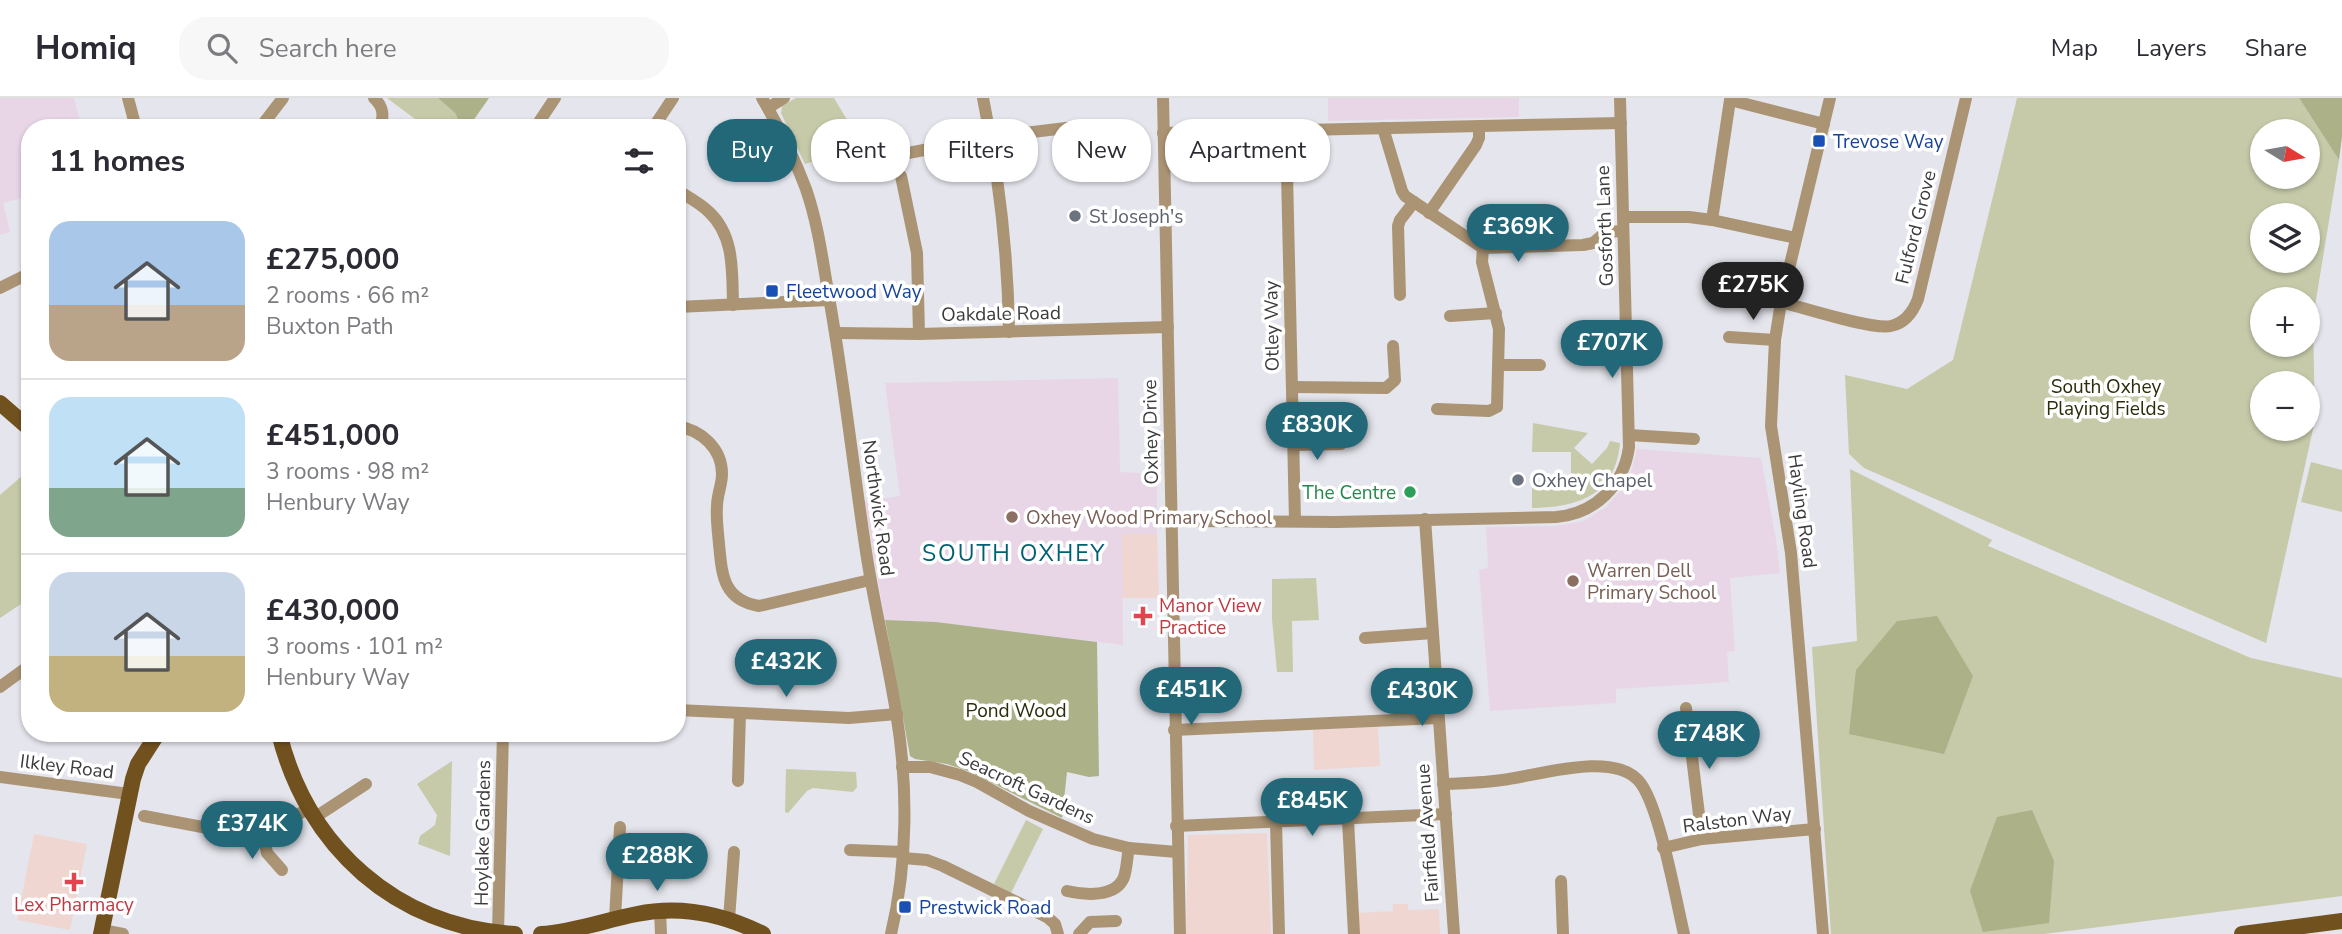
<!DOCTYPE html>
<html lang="en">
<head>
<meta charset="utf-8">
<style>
	:root { --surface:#fff; --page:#f7f7f7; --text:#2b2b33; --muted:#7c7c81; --line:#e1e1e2; --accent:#236879 }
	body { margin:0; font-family:"Nunito Sans",sans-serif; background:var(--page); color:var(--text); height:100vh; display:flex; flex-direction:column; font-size:26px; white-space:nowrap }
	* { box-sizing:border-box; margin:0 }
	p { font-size:23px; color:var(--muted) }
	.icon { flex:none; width:38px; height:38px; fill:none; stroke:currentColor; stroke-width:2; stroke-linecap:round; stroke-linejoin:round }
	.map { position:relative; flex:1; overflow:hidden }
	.side { position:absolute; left:21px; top:21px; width:665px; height:623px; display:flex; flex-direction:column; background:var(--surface); border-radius:28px; box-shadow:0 2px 5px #0004 }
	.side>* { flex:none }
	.banner { position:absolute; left:707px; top:21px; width:665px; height:63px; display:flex; gap:14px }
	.needle { width:46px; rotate:101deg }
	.fabs { position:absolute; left:2250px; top:21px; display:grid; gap:14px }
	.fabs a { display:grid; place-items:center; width:70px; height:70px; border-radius:50%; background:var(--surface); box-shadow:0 2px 5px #0004; font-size:35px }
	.price { position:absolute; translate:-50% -60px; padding:0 16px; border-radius:24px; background:var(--accent); color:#fff; font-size:23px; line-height:46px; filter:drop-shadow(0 2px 4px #0008) }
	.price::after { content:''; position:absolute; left:50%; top:42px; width:21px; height:16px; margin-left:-10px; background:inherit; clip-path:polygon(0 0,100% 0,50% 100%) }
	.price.active { background:#222; color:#fff }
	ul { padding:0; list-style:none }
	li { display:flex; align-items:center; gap:21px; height:175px; padding:0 28px }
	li+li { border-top:2px solid var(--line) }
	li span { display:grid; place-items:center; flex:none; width:196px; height:140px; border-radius:21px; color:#555 }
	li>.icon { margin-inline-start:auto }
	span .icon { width:84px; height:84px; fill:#fffc; stroke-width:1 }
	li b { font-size:30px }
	h2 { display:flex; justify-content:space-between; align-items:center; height:84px; padding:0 28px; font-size:30px }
	.chip { padding:0 24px; border-radius:28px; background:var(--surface); box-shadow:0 2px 5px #0004; font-size:24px; line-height:63px }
	.chip.active { background:var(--accent); color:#fff }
	header { display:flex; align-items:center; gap:42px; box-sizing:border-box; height:98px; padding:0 35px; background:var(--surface); border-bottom:2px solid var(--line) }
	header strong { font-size:33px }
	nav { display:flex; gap:38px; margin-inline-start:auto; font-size:24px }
	.search { width:490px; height:63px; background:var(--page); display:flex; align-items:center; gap:18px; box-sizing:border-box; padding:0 24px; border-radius:28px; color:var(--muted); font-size:26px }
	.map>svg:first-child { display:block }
</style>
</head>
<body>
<header>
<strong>Homiq</strong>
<div class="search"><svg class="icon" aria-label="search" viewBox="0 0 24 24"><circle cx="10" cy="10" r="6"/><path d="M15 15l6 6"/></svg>Search here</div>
<nav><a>Map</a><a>Layers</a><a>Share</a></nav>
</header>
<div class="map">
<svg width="2342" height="836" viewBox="0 0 2342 836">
	<rect width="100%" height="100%" fill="#e5e5ed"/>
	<!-- commercial -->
	<g fill="#f0d6d1">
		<polygon points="1122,435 1157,436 1159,500 1122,500"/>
		<polygon points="1378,629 1380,668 1314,672 1313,632"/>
		<polygon points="1267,735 1271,836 1186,836 1188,737"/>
		<polygon points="34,736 87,746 70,832 17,822"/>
		<polygon points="1393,806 1408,806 1408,812 1439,811 1440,836 1359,836 1358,815 1393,813"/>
	</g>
	<!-- education -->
	<g fill="#e8d6e7">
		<polygon points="0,0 74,0 82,30 30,30 30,98 3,105 10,134 0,137"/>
		<polygon points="1328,0 1519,0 1519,19 1328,23"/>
		<polygon points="1118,280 1120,374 1157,376 1157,436 1122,436 1123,547 936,524 885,522 864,403 900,398 885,285"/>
		<polygon points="1637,351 1761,360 1776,442 1780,475 1730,480 1735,553 1727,554 1729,584 1616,591 1616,605 1490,613 1479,472 1488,470 1486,429 1556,428 1584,423 1606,409 1622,391 1630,378"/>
	</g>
	<!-- green -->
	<g fill="#c6caa9" fill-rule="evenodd">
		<polygon points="387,0 438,0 455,15 462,30 427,30"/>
		<polygon points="796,0 834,0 852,30 858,34 851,51 805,66 781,15 782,8"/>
		<path d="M2017,0H2299L2339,62L2316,202L2313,225L2315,322L2266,545L1864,370L1849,356L1845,277L1907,291L1953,262ZM2263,33H2308V79H2263ZM2263,117H2308V163H2263ZM2263,201H2308V247H2263ZM2263,285H2308V331H2263Z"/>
		<path d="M1533,325L1588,335L1574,350L1592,366L1607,350L1610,343L1620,345C1615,398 1578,409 1532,410V388L1571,387V354H1532Z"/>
		<polygon points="2311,364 2342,372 2342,414 2301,404"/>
		<polygon points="30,371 30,500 0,520 0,397"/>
		<polygon points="1850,371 1992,442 1988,448 2251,560 2342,580 2342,798 2044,836 1831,836 1812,549 1857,543"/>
		<polygon points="1316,480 1319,522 1292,523 1293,574 1277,574 1272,521 1272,481"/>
		<polygon points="452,663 450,758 418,746 420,738 435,727 437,717 417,686"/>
		<polygon points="786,671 856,674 857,689 853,694 813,690 807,693 788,715 785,714"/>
		<polygon points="1026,722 1043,731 1011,795 994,786"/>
	</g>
	<!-- forest -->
	<g fill="#acb188">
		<polygon points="438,0 489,0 468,30 462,30 455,15"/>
		<polygon points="2299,0 2342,0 2342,39 2339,62"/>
		<polygon points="1937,518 1973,578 1944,656 1849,636 1856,572 1897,523"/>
		<polygon points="885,522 936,524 1097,544 1099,678 1089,679 1067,674 1062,720 968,673 947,666 915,661 910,658"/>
		<polygon points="2032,712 2054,763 2049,825 1983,834 1970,793 1997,719"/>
	</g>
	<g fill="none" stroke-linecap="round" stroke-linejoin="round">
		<!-- minor -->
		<g stroke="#ab9474" stroke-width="12">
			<polyline points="128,0 136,30"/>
			<path d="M374,0C383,8 385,19 379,30"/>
			<path d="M762,0C779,29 794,59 806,91C819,129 823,166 830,205C844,285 853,367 865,447C873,503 887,558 896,614C908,686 908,765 891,836"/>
			<path d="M983,0C999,78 1008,155 1009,234"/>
			<polyline points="1163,0 1180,836"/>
			<polyline points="768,10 784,0"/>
			<polyline points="260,30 283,0"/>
			<polyline points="535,30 555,0"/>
			<polyline points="653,30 673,0"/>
			<polyline points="1383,30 1402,93 1405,98 1483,150 1583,147 1593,145 1606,134 1623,133"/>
			<polyline points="1286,32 1295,423"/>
			<polyline points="1163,35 1621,25"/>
			<polyline points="861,48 884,57 898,57 991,39 1066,30"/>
			<polyline points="901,78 917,155 919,236"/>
			<path d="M677,92C688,99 700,105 709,114C735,138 732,175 733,207"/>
			<polyline points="1429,115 1476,47 1479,40 1479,28"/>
			<polyline points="1623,119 1689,119 1712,122"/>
			<polyline points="1796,140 1712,122 1730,2 1824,26"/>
			<polyline points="0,190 30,175"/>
			<polyline points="1400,197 1398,128 1400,122 1414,104"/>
			<path d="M1781,204C1804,210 1872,232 1891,228C1905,225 1913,214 1918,201L1966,0"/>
			<polyline points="677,209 829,202"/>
			<polyline points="1450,218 1496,215"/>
			<polyline points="836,235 919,236 1168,229"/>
			<polyline points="1729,239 1775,242"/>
			<polyline points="1499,267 1540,267"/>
			<polyline points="1292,289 1386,290 1395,282 1393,248"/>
			<polyline points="1437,311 1489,313 1497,309 1499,231 1482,164 1483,150"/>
			<polyline points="1316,320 1317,347"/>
			<path d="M677,328C701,332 722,350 722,376C722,387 717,397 717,408C716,421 718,434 719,446C722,477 723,502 759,508L870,482"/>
			<polyline points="1629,337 1694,341"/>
			<polyline points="1293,347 1341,346"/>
			<polyline points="1425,421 1454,836"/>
			<path d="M1172,423L1336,424L1556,419C1595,416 1624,387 1629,349L1620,0"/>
			<polyline points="1365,540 1433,535"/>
			<polyline points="0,589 30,567"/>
			<polyline points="1686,610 1702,741"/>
			<polyline points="677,612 849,620 897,616"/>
			<polyline points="1174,632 1438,620"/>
			<polyline points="902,669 930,669 960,677 977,684 1029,713 1093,741 1129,750 1177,754"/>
			<polyline points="0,679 129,696"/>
			<polyline points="738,683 740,615"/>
			<path d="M1443,686C1463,685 1483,685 1502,682C1537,678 1611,653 1638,682C1659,704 1676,803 1684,836"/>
			<polyline points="144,718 234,735 263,735 308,711"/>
			<polyline points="314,720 366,686"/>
			<polyline points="1348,722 1354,836"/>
			<polyline points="1276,725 1279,836"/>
			<polyline points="1176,728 1446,716"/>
			<polyline points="263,735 267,755 282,772"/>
			<polyline points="1663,750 1702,741 1815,731"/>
			<polyline points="850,752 903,754"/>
			<polyline points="903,760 927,762 943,768 1047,819 1055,826 1058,836"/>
			<polyline points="1561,783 1563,836"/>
			<path d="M1067,793C1084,797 1116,800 1124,779C1127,770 1127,759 1129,750"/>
			<polyline points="660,813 661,836"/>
			<polyline points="615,821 620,729"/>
			<polyline points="729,821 734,754"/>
			<polyline points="102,832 123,836"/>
			<polyline points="498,835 503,635"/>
			<polyline points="1079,836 1090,824 1116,823"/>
			<polyline points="1823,836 1791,455 1771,328 1775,242 1781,204 1830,0"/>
		</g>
		<!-- major -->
		<g stroke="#71511e" stroke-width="16">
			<polyline points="0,305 30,331"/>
			<path d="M279,635C307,749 396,829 515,836"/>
			<polyline points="101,836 133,681 138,666 158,635"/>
			<path d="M541,836C574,834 605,822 637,816C681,807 723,816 763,836"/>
			<polyline points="2242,836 2342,823"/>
		</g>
	</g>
	<!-- markers -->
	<g fill="#1a4fb4" stroke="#fff" stroke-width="2.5">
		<rect x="1812" y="36" width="14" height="14" rx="3.5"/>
		<rect x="765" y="186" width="14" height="14" rx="3.5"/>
		<rect x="898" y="802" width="14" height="14" rx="3.5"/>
	</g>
	<g fill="#6b7280" stroke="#fff" stroke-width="2.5">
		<circle cx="1075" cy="118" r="7"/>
		<circle cx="1518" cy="382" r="7"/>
	</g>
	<circle fill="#2e9e5b" stroke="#fff" stroke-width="2.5" cx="1410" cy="394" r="7"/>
	<g fill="#8d6e63" stroke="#fff" stroke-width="2.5">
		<circle cx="1012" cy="419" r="7"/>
		<circle cx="1573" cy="483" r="7"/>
	</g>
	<g fill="#e0444e" stroke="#fff" stroke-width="2.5">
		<path d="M1139.5 507.5h7v7h7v7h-7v7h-7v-7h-7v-7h7z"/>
		<path d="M70.5 773.5h7v7h7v7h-7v7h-7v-7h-7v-7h7z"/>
	</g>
	<g text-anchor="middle" stroke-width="7" stroke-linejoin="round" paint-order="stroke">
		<!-- transit labels -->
		<g font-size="19" fill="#164399" stroke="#fff" text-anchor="start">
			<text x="1833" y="50">Trevose Way</text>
			<text x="786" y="200">Fleetwood Way</text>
			<text x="919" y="816">Prestwick Road</text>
		</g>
		<!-- worship labels -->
		<g font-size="19" fill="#5b616d" stroke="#fff" text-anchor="start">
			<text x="1089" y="125">St Joseph's</text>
			<text x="1532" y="389">Oxhey Chapel</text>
		</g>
		<!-- street labels -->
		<g font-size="19" fill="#3b3b3e" stroke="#fff">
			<text transform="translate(1604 128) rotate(-92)" y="7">Gosforth Lane</text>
			<text transform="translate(1915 129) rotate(-76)" y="7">Fulford Grove</text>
			<text transform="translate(1001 215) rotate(-1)" y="7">Oakdale Road</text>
			<text transform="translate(1271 228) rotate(-91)" y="7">Otley Way</text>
			<text transform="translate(1150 334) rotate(-91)" y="7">Oxhey Drive</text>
			<text transform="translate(879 410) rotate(82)" y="7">Northwick Road</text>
			<text transform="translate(1803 413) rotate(82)" y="7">Hayling Road</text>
			<text transform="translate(67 668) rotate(7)" y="7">Ilkley Road</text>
			<text transform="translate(1027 689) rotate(25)" y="7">Seacroft Gardens</text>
			<text transform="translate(1737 721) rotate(-7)" y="7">Ralston Way</text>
			<text transform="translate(482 735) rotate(-89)" y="7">Hoylake Gardens</text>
			<text transform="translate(1427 735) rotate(-94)" y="7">Fairfield Avenue</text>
		</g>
		<!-- park labels -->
		<g font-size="19" fill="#2a2c0a" stroke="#fff">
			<text x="2106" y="295">South Oxhey<tspan x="2106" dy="22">Playing Fields</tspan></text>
			<text x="1016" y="619">Pond Wood</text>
		</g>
		<!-- leisure labels -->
		<g font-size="19" fill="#27864d" stroke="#fff" text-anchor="end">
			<text x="1396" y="401">The Centre</text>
		</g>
		<!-- education labels -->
		<g font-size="19" fill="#785e54" stroke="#fff" text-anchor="start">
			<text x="1026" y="426">Oxhey Wood Primary School</text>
			<text x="1587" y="479">Warren Dell<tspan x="1587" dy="22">Primary School</tspan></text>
		</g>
		<!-- health labels -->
		<g font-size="19" fill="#be3a42" stroke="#fff" text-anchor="start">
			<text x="1159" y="514">Manor View<tspan x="1159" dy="22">Practice</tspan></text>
			<text x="74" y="813" text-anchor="middle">Lex Pharmacy</text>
		</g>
		<!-- quarter labels -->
		<g font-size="23" letter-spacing="2" fill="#005f71" stroke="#fff">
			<text x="1014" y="463">SOUTH OXHEY</text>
		</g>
	</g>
</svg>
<div class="fabs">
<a><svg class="needle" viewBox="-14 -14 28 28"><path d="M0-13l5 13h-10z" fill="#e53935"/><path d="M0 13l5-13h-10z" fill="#7c7c81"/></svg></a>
<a><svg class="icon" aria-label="layers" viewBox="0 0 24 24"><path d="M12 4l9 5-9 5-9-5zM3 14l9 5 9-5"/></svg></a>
<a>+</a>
<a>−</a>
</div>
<b class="price" style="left:1518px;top:166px">£369K</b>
<b class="price active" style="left:1753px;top:224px">£275K</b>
<b class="price" style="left:1612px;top:282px">£707K</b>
<b class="price" style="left:1317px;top:364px">£830K</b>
<b class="price" style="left:786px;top:601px">£432K</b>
<b class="price" style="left:1191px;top:629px">£451K</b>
<b class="price" style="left:1422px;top:630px">£430K</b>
<b class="price" style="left:1709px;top:673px">£748K</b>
<b class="price" style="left:1312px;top:740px">£845K</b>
<b class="price" style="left:252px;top:763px">£374K</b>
<b class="price" style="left:657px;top:795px">£288K</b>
<div class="banner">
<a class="chip active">Buy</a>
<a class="chip">Rent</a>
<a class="chip">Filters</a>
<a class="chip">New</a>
<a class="chip">Apartment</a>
</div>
<section class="side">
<h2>11 homes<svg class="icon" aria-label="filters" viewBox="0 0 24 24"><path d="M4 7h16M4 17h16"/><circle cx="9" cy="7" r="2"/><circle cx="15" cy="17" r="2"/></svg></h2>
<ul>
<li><span style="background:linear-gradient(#a9c7e8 60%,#b9a48a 0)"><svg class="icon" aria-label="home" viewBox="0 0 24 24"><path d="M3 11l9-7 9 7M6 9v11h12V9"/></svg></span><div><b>£275,000</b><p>2 rooms · 66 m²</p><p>Buxton Path</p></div></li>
<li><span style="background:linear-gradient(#bfe0f5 65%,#7fa58c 0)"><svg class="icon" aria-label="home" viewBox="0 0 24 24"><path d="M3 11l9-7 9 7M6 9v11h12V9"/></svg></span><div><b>£451,000</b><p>3 rooms · 98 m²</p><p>Henbury Way</p></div></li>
<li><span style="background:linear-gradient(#c9d6e8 60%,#c2b280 0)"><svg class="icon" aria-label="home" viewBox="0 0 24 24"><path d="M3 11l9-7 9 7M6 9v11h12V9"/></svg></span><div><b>£430,000</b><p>3 rooms · 101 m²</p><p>Henbury Way</p></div></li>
</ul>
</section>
</div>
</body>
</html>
